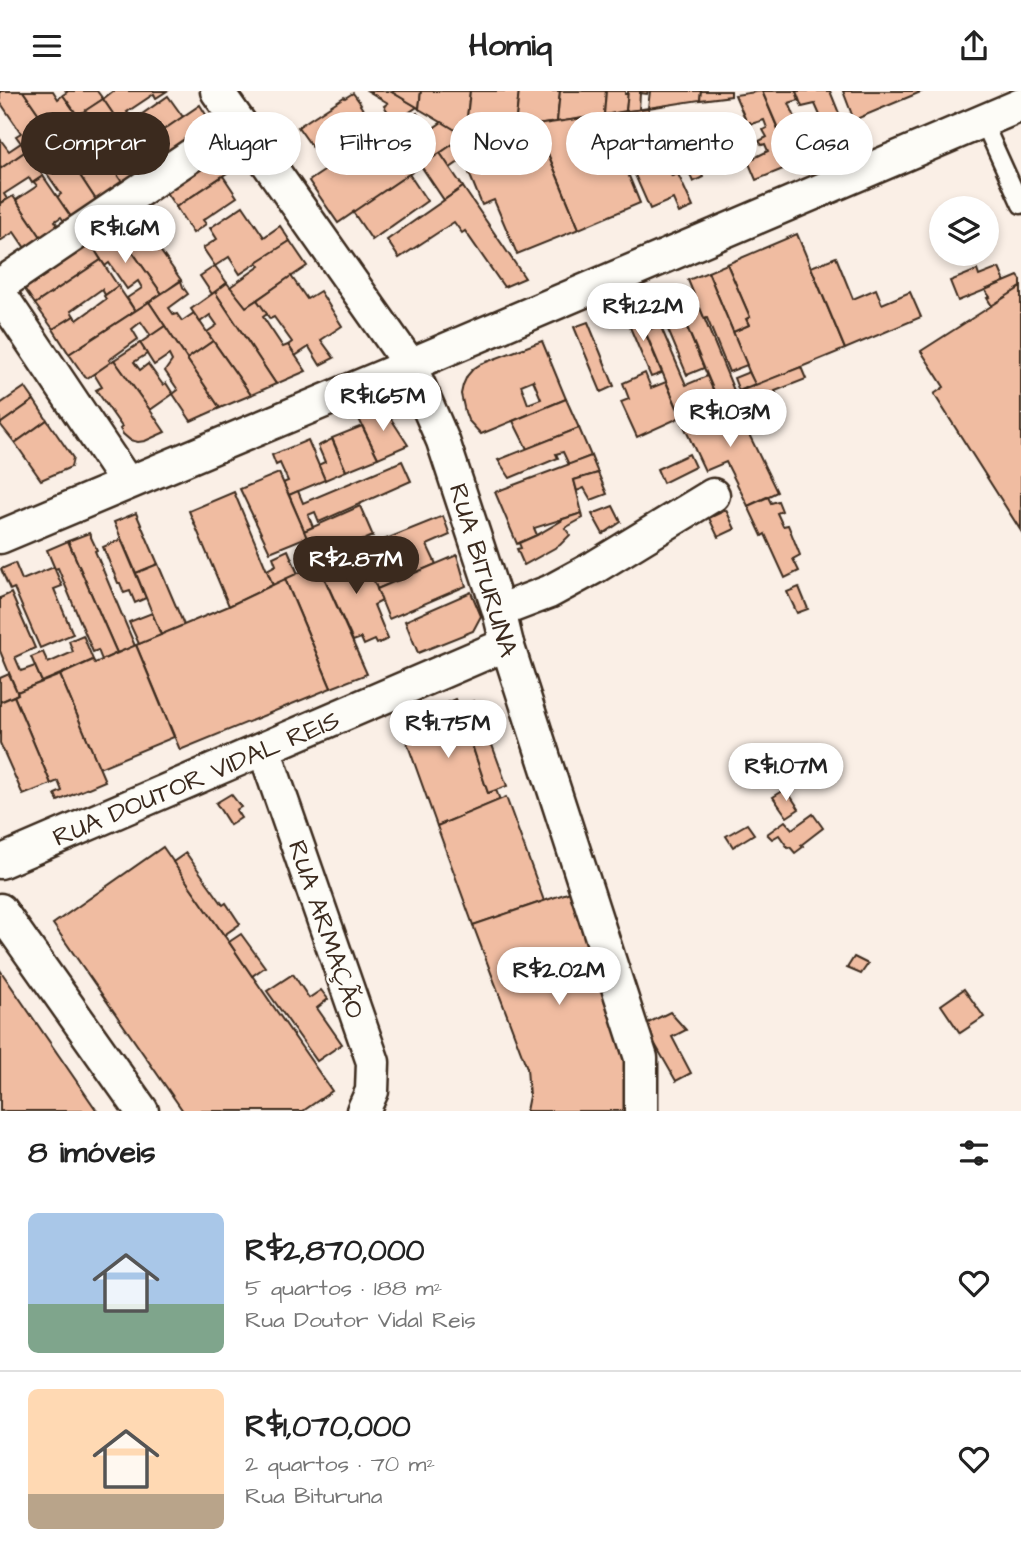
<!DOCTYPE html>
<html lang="pt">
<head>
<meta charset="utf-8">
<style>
	:root { --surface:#fff; --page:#f6f6f6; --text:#222; --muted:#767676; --line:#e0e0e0; --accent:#3b2a1e }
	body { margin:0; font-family:"Architects Daughter",sans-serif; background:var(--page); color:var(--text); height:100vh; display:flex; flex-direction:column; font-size:26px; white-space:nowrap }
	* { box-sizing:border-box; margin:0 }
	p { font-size:23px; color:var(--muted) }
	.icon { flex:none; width:38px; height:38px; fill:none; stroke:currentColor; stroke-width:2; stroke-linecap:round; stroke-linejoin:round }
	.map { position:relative; height:1020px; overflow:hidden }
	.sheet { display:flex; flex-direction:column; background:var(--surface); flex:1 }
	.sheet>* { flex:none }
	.top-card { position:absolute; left:21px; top:21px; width:980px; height:63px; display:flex; gap:14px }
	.buttons { position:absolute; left:929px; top:105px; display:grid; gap:14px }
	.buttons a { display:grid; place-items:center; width:70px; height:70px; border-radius:50%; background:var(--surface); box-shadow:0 4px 10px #0003; font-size:35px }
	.price { position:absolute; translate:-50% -60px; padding:0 16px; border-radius:24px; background:#fff; color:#222; font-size:23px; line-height:46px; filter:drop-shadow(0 2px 4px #0008) }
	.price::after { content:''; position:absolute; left:50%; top:42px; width:21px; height:16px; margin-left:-10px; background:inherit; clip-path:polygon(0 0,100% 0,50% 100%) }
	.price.selected { background:var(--accent); color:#fff }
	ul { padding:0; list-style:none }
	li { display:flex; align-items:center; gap:21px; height:175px; padding:0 28px }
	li+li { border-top:2px solid var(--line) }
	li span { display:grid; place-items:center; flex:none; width:196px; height:140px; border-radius:10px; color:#555 }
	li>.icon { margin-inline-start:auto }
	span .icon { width:84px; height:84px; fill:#fffc; stroke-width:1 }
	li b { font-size:30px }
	h2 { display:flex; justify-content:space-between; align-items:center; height:84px; padding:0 28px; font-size:30px }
	.chip { padding:0 24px; border-radius:32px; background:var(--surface); box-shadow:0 4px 10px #0003; font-size:24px; line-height:63px }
	.chip.selected { background:var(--accent); color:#fff }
	header { display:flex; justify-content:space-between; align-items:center; height:91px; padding:0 28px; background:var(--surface); font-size:32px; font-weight:700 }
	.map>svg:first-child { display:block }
</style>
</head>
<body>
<header><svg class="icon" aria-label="menu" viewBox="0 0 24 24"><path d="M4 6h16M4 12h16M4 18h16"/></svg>Homiq<svg class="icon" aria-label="share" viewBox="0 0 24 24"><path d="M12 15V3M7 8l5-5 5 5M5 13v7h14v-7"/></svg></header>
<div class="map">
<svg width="1021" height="1020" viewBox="0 0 1021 1020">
	<rect width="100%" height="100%" fill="#faefe6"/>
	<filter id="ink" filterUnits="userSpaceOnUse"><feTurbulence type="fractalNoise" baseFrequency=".0143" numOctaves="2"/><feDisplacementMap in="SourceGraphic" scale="14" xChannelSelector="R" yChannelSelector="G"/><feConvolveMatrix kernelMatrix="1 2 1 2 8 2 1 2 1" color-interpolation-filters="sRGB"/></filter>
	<g filter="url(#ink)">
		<!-- building -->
		<g fill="#f0bca1" stroke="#3b2a1e" stroke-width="2" fill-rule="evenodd">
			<polygon points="0,0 23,0 52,42 26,59 16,45 21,42 0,11"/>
			<polygon points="23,0 53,0 58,8 63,4 78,25 52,42"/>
			<polygon points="66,0 97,0 103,8 78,25 63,4 67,1"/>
			<polygon points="113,0 167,0 156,7 154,3 127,21 130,25 119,32 103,8"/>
			<polygon points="368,0 390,0 417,16 395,31 384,15 388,12"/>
			<polygon points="390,0 421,0 419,18 417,16"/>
			<polygon points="421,0 470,0 465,45 419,18"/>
			<polygon points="470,0 519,0 515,37 465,45"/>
			<polygon points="519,0 560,0 557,31 515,37"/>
			<polygon points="560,0 606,0 604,24 557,31"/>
			<polygon points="606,0 625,0 625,3 628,3 626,20 604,24"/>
			<polygon points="628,0 648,0 647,3 640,2 639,19 626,20"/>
			<polygon points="650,0 701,0 700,9 648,17"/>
			<polygon points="701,0 731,0 731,5 700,9"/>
			<polygon points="762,0 793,74 756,89 748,70 768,60 765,53 762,54 759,50 767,46 763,39 767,37 764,29 751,33 750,31 747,32 735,4"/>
			<polygon points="762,0 796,0 799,9 789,12 806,53 788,61"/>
			<polygon points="796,0 830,0 845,37 829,45 815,13 802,16"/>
			<polygon points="843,0 923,0 854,29"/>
			<polygon points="353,2 361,13 360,14 371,31 341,53 349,63 326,79 321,66 320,67 298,36 344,6 345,7"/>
			<polygon points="168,5 183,26 149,49 135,28"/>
			<polygon points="103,8 150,77 124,94 103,63 106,61 93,41 103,34 98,27 85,37 77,25"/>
			<polygon points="200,14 213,35 150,77 137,57"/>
			<path d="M648,17L671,68L665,70L672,85L678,83L693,116L679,122L673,108L650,118L632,77L626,80L604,24ZM654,52L656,56L645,61L648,68L636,73L633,67L635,66L633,61Z"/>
			<polygon points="417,22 429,40 442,31 465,45 338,132 309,90 330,76 333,80"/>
			<polygon points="604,24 640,112 579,138 536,34"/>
			<polygon points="77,25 86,39 71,49 75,54 85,46 95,61 99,58 124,94 98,112 52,42"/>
			<polygon points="536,34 579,138 517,163 494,109 482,114 467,77 479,72 472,44"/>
			<polygon points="52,42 98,112 73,129 57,106 61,103 43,77 49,73 36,52"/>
			<polygon points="472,44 476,59 450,77 440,62 465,45"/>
			<polygon points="0,48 9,60 21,52 26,60 0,78"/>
			<polygon points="224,53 239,74 176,116 163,97"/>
			<polygon points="692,59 703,86 693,91 681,64"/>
			<polygon points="26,60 43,85 32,92 29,87 4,103 7,108 0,113 0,78"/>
			<polygon points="440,62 463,96 444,109 421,75"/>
			<polygon points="409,83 427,110 372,149 353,121"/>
			<polygon points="43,85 73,129 66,133 61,126 55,130 60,138 43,149 16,109 37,95 34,91"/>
			<polygon points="223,85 237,106 203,129 206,133 193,142 176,116"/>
			<polygon points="463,96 525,187 504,196 465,140 462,142 454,131 399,167 387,149"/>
			<polygon points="13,105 43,149 27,160 14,141 0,150 0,113"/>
			<polygon points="243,115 264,146 280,135 290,150 240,183 229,166 215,175 203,157 217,148 210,137"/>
			<polygon points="133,121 181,189 162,203 112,132"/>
			<polygon points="112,132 162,203 135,220 127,207 142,197 138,190 127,198 109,172 105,175 88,149"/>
			<polygon points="797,143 845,258 755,295 733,241 749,234 746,228 750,226 727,173"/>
			<polygon points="290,150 307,175 246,216 230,196 260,175 257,171"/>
			<polygon points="91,153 101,169 35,213 22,194 75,158 77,162"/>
			<polygon points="836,166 853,208 876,198 882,213 910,201 921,226 845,258 811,176"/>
			<polygon points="101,169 118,195 105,204 102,198 71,220 74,225 53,238 35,213"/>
			<polygon points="727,173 750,226 746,228 749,234 733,241 708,181"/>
			<polygon points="215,175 227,192 212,203 200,185"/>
			<polygon points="999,177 1005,191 958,210 950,190 977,179 979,185"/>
			<polygon points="708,181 747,274 729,281 707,227 704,228 688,189"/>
			<polygon points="291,185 307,208 320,200 342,235 321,249 334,267 320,274 309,256 295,265 288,254 292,251 274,226 270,228 257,209"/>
			<polygon points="1018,185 1021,189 1021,196 992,215 987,207 990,206 985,199"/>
			<polygon points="181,190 183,196 188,203 169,217 174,224 177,223 182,230 194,222 213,250 187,268 149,211"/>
			<polygon points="227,192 246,216 257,209 267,223 263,226 283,256 288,254 306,280 276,293 215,201"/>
			<polygon points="118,195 135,220 69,263 53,238 74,225 77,229 106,208 104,205"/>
			<polygon points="1021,196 1021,440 934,303 944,296 921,260"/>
			<polygon points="215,201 276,293 251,304 207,241 217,234 210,224 200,231 191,218"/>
			<polygon points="675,208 704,277 687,284 658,215"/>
			<polygon points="149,211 165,235 151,245 141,231 132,238 138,248 109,269 111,272 87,287 85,286 69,263"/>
			<polygon points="635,217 662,282 651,286 624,222"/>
			<polygon points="700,217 735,302 718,310 682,224"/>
			<polygon points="588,231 614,295 601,301 574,236"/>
			<polygon points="660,234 686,294 707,285 715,303 691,314 694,321 681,326 645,240"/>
			<polygon points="165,235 187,268 220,317 191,330 173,303 178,299 165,280 172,270 169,264 154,274 140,252"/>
			<polygon points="213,250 251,304 220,317 187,268"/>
			<path d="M542,250L566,308L481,343L468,329L465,321L461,303L463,294L467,285L473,278L481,273ZM533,289L541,308L528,313L521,294Z"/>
			<polygon points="140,252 147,263 134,271 140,279 148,273 163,294 166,292 173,303 150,319 114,269"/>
			<polygon points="114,269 150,319 165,341 145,350 138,351 130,349 123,343 120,338 122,336 96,299 102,296 94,283"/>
			<polygon points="801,276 806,288 775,300 779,309 772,313 778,325 746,337 730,304"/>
			<polygon points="749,281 755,293 739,300 734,287"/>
			<polygon points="645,282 651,297 666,291 681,326 637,346 621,311 629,308 623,292"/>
			<polygon points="25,296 34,309 0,333 0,313"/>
			<polygon points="730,304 777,401 748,415 726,371 705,380 682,331 717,316 715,311"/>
			<polygon points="566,308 579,337 527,358 513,330"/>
			<polygon points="34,309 47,329 15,352 0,333"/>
			<polygon points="384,317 408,354 378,367 359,328"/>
			<polygon points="47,329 73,367 71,376 41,389 15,352"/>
			<polygon points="362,335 378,367 346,380 332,347"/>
			<polygon points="579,337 591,365 569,374 563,361 556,363 558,367 510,387 498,369"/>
			<polygon points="332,348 346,380 325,389 318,374 325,371 318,355"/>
			<polygon points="308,349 325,389 289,404 283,392 288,390 280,372 276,374 272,364"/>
			<polygon points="689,363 695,376 663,392 657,378"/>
			<polygon points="591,365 598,382 574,389 582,422 534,437 537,444 517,453 495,401"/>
			<polygon points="402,370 411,390 319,431 315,421 308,424 313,436 304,440 289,404 298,400 303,412"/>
			<polygon points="279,382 307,446 270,461 240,398"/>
			<polygon points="598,382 607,403 591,409 584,397 577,400 574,389"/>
			<polygon points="234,401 273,494 229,515 189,420"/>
			<polygon points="768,406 771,412 778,410 782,420 777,422 783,435 788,434 800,464 793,468 799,480 785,487 765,443 762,445 748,415"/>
			<polygon points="360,415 373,445 326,465 329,471 319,475 304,440"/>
			<polygon points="613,415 621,431 603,443 592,423"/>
			<polygon points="726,419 735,438 718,446 709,427"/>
			<polygon points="136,422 158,473 136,482 114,431"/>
			<polygon points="582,422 583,427 565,437 570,444 560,454 524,474 517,458 521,457 519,452 537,444 561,430 560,429"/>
			<polygon points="443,425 450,444 427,454 436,473 377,498 361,458"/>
			<polygon points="89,442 97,459 95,460 135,555 117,562 68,450"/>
			<polygon points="121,448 146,507 135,512 130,500 124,502 120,492 118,492 103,456"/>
			<polygon points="68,450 117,562 102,569 98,559 93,561 58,477 55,478 47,459"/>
			<polygon points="361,458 382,510 374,514 388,548 377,553 375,549 364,554 361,547 353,550 319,475"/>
			<polygon points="288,459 298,483 273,494 267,479 276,474 273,466"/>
			<polygon points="457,464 466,495 389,528 377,498"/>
			<polygon points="15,472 22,489 54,476 62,495 54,498 73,543 40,557 14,497 10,499 1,478"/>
			<polygon points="158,473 184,534 161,544 136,482"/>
			<polygon points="318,473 367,583 331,597 285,488"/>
			<polygon points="285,488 331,597 180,659 136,554 229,515"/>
			<polygon points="799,496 808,518 797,522 787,501"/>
			<polygon points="471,501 481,525 473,540 418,562 405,530"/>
			<polygon points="11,502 35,557 15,566 21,580 35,575 42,591 17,601 0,560 0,507"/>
			<polygon points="152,522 161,544 139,553 129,531"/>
			<polygon points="83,544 93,569 42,591 31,566 43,561 48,572 73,561 69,550"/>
			<polygon points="136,554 174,646 99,677 60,584 93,569 95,572"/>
			<polygon points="9,583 18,603 0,611 0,587"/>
			<polygon points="60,584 105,690 58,710 55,703 62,700 58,690 51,693 14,605 18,603 17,601"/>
			<polygon points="14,605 51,693 23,704 0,652 0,611"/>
			<polygon points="456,608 459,615 474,610 482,633 467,639 488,702 496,699 500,709 437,735 400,632"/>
			<polygon points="484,632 507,695 488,702 467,639"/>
			<polygon points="786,698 799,718 787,726 773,706"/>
			<polygon points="231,703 241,716 236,719 241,727 230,734 216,712"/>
			<polygon points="506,706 544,810 473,834 437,735"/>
			<polygon points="813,723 823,737 801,754 803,756 795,762 790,756 788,757 779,744 772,748 767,743 785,730 792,738"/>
			<polygon points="747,733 754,743 733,756 726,745"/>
			<polygon points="163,756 332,1000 303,1020 183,1020 53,833"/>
			<polygon points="186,762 223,814 226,812 240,833 224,844 173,771"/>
			<polygon points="573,800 625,942 633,1020 526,1020 529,1005 527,977 473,834"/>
			<polygon points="241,843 265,876 252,885 229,851"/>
			<polygon points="854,866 868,873 861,883 847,877"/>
			<polygon points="0,879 97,1020 0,1020"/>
			<polygon points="293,883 309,907 321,899 328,908 317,917 342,953 317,970 267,900"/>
			<polygon points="964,898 984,926 960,942 941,914"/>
			<polygon points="670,921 686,939 672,946 691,982 676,990 644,934"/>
		</g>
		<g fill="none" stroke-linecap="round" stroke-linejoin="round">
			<!-- service casing -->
			<g stroke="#3b2a1e" stroke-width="21">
				<polyline id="service" points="983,30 1021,114"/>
			</g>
			<!-- minor casing -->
			<g stroke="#3b2a1e" stroke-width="37">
				<g id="minor">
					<polyline points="217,0 410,274 443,350 499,520 507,553 641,967 641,1020"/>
					<polyline points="0,194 239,32"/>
					<polyline points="0,203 127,392"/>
					<polyline points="0,446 410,274 1021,14"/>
					<polyline points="499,520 549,501 595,476 713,404"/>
					<polyline points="264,658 373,971 372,1000 363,1020"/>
					<polyline points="0,771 507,553"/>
					<polyline points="0,819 142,1020"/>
				</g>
			</g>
			<!-- service -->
			<use href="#service" stroke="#fdfcf7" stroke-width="16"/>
			<!-- minor -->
			<use href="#minor" stroke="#fdfcf7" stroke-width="32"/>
		</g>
	</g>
	<g text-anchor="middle" stroke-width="5" stroke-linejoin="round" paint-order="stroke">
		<!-- street labels -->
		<g font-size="26" fill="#3b2a1e" stroke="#fdfcf7">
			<text transform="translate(484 479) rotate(73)" y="9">RUA BITURUNA</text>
			<text transform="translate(196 687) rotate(-23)" y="9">RUA DOUTOR VIDAL REIS</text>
			<text transform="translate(327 838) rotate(71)" y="9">RUA ARMAÇÃO</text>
		</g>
	</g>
</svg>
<div class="buttons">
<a><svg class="icon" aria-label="layers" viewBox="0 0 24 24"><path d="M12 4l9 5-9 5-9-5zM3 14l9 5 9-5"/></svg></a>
</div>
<b class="price" style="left:125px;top:174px">R$1.6M</b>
<b class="price" style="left:643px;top:252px">R$1.22M</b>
<b class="price" style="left:383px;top:342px">R$1.65M</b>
<b class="price" style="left:730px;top:358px">R$1.03M</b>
<b class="price selected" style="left:356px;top:505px">R$2.87M</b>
<b class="price" style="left:448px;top:669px">R$1.75M</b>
<b class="price" style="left:786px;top:712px">R$1.07M</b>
<b class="price" style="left:559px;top:916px">R$2.02M</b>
<div class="top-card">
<a class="chip selected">Comprar</a>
<a class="chip">Alugar</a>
<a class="chip">Filtros</a>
<a class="chip">Novo</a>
<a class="chip">Apartamento</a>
<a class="chip">Casa</a>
</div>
</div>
<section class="sheet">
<h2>8 imóveis<svg class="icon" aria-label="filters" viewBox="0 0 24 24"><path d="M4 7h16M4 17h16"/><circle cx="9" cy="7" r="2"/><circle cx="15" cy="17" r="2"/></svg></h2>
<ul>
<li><span style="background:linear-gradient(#a9c7e8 65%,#7fa58c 0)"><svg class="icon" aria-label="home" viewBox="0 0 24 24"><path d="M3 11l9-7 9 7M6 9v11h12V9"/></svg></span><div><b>R$2,870,000</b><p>5 quartos · 188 m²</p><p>Rua Doutor Vidal Reis</p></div><svg class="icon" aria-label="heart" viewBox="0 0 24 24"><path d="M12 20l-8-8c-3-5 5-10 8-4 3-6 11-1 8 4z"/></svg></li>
<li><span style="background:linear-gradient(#ffd9b3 75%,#b9a48a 0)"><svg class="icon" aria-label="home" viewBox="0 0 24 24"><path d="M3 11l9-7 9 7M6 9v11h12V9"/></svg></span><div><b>R$1,070,000</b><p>2 quartos · 70 m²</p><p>Rua Bituruna</p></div><svg class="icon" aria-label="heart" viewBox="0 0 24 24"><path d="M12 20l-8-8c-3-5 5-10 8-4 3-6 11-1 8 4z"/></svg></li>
</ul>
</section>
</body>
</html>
